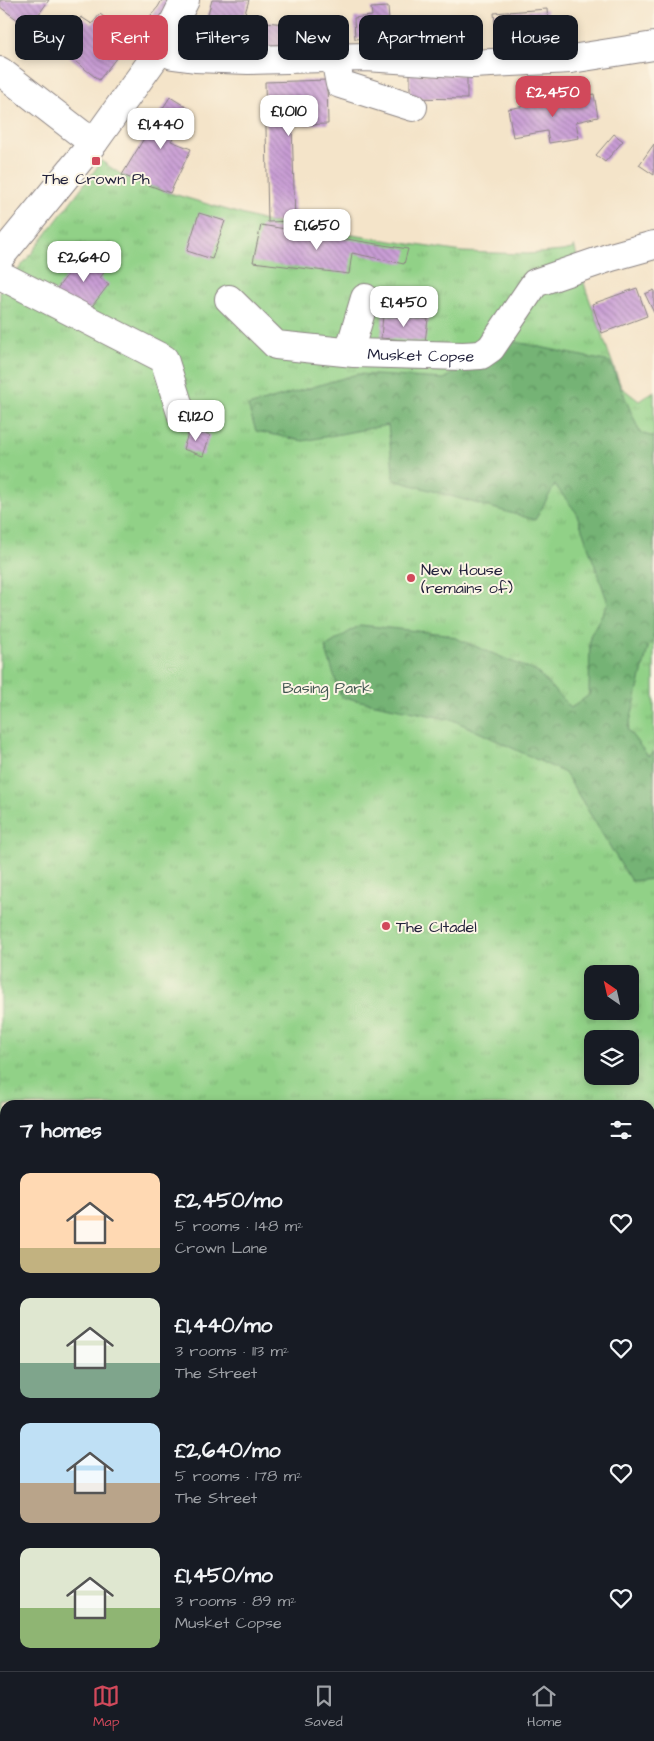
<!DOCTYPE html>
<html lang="en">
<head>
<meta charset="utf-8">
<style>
	:root { --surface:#171b24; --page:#242831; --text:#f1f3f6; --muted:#9ea1a6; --line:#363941; --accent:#d1495b }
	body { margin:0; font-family:"Architects Daughter",sans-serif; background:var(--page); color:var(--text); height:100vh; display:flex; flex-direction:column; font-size:19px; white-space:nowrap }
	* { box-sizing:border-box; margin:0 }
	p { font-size:16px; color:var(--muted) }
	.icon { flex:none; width:28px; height:28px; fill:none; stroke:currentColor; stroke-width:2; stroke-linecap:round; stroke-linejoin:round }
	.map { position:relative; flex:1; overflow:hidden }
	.details { position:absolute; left:0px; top:1100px; width:655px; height:571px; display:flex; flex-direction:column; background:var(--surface); border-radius:15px 15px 0 0; box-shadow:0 2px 8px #0003 }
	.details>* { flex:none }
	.guide { position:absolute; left:15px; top:15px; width:625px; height:45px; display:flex; gap:10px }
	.needle { width:32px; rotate:326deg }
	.controls { position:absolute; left:584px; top:965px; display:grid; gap:10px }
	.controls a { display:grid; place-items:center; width:55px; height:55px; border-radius:10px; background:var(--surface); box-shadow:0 2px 8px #0003; font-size:25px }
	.price { position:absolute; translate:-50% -42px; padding:0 11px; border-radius:10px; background:#fff; color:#222; font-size:16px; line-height:32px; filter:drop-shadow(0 1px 2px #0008) }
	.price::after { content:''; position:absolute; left:50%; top:30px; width:15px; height:11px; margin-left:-8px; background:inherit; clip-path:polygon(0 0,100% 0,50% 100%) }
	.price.active { background:var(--accent); color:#fff }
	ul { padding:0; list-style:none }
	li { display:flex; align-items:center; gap:15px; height:125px; padding:0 20px }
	li span { display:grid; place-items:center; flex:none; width:140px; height:100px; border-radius:10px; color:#555 }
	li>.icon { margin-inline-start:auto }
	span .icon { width:60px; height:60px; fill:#fffc; stroke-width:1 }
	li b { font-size:21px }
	h2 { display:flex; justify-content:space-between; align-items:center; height:60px; padding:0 20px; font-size:21px }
	.pill { padding:0 18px; border-radius:10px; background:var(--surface); box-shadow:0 2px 8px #0003; font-size:18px; line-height:45px }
	.pill.active { background:var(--accent); color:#fff }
	.tabs { display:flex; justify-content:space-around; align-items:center; height:70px; border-top:1px solid var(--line); background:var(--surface); font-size:14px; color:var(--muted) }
	.tabs a { display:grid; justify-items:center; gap:2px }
	.tabs .active { color:var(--accent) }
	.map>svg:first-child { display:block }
</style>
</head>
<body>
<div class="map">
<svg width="654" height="1671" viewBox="0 0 654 1671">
	<defs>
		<pattern id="grass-tufts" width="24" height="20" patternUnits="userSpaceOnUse" patternTransform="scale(1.25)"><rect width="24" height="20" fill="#91d187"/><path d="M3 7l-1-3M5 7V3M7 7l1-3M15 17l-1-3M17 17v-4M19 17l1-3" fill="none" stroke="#7db375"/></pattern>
		<pattern id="forest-crowns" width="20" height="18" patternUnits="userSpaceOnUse" patternTransform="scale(1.25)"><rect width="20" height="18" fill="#74b374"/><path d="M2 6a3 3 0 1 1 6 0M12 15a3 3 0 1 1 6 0" fill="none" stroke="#5f9160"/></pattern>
		<pattern id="building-back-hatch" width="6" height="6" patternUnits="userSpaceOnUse" patternTransform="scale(1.25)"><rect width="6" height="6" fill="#c99dd5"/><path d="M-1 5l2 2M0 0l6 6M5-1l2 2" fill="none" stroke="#a380ae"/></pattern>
	</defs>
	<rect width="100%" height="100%" fill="#fcf5e5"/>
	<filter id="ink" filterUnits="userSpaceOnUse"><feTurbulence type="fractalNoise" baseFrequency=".02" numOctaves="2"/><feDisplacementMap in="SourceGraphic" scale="10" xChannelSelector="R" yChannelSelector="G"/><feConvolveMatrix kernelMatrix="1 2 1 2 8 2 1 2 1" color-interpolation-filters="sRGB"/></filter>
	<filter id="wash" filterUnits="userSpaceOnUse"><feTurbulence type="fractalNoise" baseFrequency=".0096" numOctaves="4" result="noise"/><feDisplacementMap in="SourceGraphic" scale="20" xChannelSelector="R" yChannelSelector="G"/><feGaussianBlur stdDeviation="1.12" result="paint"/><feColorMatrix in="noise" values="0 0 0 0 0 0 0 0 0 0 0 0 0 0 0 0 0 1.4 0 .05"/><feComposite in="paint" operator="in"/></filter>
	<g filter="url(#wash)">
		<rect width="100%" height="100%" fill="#f4e4c9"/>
		<!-- grass -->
		<path fill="url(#grass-tufts)" stroke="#5a7a61" fill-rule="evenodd" d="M100,160L122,175L170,193L268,222L462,252L528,254L562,251L572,249L574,245L586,290L621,387L639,401L654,391V1671H0V1622L5,1620V1666H650V1105H5V1610L0,1613V292L31,254L98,166ZM592,974H630V1011H592ZM592,1039H630V1076H592Z"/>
		<!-- forest -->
		<g fill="url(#forest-crowns)" stroke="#4b6a58">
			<polygon points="507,340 610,362 640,433 654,437 654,642 649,644 628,730 648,756 654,752 654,879 631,881 565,773 453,720 341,697 325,647 360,625 446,634 537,672 571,708 589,695 590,636 608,603 576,512 555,485 535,520 394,480 388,425 303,441 256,431 248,406 357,374 444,379"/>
			<polygon points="654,1421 654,1476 650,1477 650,1422"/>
			<polygon points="5,1586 5,1620 0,1622 0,1587"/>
		</g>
		<g id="blocks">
			<!-- building -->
			<g fill="url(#building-back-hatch)">
				<polygon points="0,0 49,0 29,28 0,7"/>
				<polygon points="162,0 176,0 156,29 145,22 158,7"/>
				<polygon points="212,0 249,0 243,20 286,24 282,52 198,49"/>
				<polygon points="388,7 390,36 355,39 354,18 372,16 371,8"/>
				<polygon points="547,9 550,51 498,56 494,13"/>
				<polygon points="100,14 122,31 116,40 125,47 99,80 58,48 81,17 92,24"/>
				<polygon points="410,74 467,75 467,99 410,98"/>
				<polygon points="327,80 328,124 292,125 295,221 268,222 265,82"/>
				<polygon points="594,94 598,117 576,122 579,138 549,143 547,131 513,137 508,109"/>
				<polygon points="170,97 191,110 171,141 191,149 170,193 122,175 149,130"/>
				<polygon points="614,134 623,141 605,162 596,155"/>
				<polygon points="654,144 654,175 639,165"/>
				<polygon points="199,213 225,221 212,259 187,251"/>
				<polygon points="261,225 408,249 404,264 352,253 349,274 253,262"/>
				<polygon points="88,247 111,263 100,278 109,284 84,317 53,294"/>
				<polygon points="637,288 647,316 602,333 592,304"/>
				<polygon points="654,290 654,313 645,294"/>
				<polygon points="383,315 428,319 425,342 381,338"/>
				<polygon points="190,428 210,435 203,456 183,449"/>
				<polygon points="0,1174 5,1174 5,1213 0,1214"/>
			</g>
		</g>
	</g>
	<g filter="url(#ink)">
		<use href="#blocks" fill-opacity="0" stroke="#8b8382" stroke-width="1"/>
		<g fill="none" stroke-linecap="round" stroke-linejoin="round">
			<!-- minor casing -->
			<g stroke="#8b8382" stroke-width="30">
				<g id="minor">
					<polyline points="160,50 173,55 195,58 248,60 366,57 472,64 571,59 654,46"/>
					<polyline points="335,58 340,84 413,107"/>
					<polyline points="0,71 80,133 94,142"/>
					<polyline points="0,257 94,142 160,50 185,0"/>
					<polyline points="0,275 164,359 181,413"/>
					<path id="s1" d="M229,299L276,345L354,353L463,356L481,355L491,348L535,283L611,257L654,245"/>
					<polyline points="349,352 365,298"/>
				</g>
			</g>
			<!-- minor -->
			<use href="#minor" stroke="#fff" stroke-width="28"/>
		</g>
	</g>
	<!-- markers -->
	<g fill="#d1495b" stroke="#fcf5e5" stroke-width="2">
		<rect x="91" y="156" width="10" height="10" rx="2.5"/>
		<circle cx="411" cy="578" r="5"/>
		<circle cx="386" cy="926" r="5"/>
	</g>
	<g text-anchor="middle" stroke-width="4" stroke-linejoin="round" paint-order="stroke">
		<!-- poi labels -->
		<g font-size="16" fill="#22223b" stroke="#fcf5e5" text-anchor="start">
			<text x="96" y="184" text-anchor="middle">The Crown Ph</text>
			<text x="421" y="575">New House<tspan x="421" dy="18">(remains of)</tspan></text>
			<text x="396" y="932">The CItadel</text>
		</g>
		<!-- street labels -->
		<g font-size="16" fill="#22223b" stroke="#fcf5e5">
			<text dy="6" stroke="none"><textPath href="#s1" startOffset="211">Musket Copse</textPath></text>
		</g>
		<!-- park labels -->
		<g font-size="16" fill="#435752" stroke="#fcf5e5">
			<text x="327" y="693">Basing Park</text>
		</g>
	</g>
</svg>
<div class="controls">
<a><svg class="needle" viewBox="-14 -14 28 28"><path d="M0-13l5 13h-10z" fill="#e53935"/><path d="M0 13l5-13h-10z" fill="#9ea1a6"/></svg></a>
<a><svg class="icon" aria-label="layers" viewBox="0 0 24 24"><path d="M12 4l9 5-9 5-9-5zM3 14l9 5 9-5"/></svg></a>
</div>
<b class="price active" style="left:553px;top:118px">£2,450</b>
<b class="price" style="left:289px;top:137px">£1,010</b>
<b class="price" style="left:161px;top:150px">£1,440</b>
<b class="price" style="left:317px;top:251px">£1,650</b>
<b class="price" style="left:84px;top:283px">£2,640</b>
<b class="price" style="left:404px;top:328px">£1,450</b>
<b class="price" style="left:196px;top:442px">£1,120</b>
<div class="guide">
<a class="pill">Buy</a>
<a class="pill active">Rent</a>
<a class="pill">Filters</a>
<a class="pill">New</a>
<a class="pill">Apartment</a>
<a class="pill">House</a>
</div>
<section class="details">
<h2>7 homes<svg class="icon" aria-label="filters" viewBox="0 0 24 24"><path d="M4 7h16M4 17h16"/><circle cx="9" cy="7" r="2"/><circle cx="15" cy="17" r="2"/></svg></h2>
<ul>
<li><span style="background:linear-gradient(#ffd9b3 75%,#c2b280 0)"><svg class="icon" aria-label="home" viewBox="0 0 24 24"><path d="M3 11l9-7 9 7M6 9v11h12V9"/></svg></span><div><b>£2,450/mo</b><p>5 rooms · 148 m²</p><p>Crown Lane</p></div><svg class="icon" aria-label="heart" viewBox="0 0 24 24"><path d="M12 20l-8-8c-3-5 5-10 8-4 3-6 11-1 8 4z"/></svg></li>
<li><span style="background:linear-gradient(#dfe7d0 65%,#7fa58c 0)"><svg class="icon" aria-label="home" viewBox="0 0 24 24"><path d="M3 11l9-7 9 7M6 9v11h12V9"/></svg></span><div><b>£1,440/mo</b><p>3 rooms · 113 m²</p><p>The Street</p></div><svg class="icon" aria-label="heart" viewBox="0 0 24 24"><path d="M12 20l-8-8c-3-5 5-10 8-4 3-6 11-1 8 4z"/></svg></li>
<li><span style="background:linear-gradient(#bfe0f5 60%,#b9a48a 0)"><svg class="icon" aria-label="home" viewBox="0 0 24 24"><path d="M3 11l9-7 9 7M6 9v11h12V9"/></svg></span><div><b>£2,640/mo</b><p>5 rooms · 178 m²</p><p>The Street</p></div><svg class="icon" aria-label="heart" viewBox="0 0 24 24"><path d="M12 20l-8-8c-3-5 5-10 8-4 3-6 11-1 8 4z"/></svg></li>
<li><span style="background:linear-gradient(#dfe7d0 60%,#8fb573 0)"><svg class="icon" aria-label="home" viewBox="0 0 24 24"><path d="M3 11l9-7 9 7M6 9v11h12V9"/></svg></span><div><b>£1,450/mo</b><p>3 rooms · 89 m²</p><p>Musket Copse</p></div><svg class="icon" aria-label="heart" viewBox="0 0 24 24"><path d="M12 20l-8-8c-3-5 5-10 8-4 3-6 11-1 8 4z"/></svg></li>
</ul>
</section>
</div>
<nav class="tabs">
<a class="active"><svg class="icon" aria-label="map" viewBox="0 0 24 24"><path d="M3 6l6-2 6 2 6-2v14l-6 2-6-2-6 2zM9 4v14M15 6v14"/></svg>Map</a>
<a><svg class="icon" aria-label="saved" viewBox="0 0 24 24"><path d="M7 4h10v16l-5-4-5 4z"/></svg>Saved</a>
<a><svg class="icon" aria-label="home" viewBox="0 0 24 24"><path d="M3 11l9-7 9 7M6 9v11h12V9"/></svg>Home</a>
</nav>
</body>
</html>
